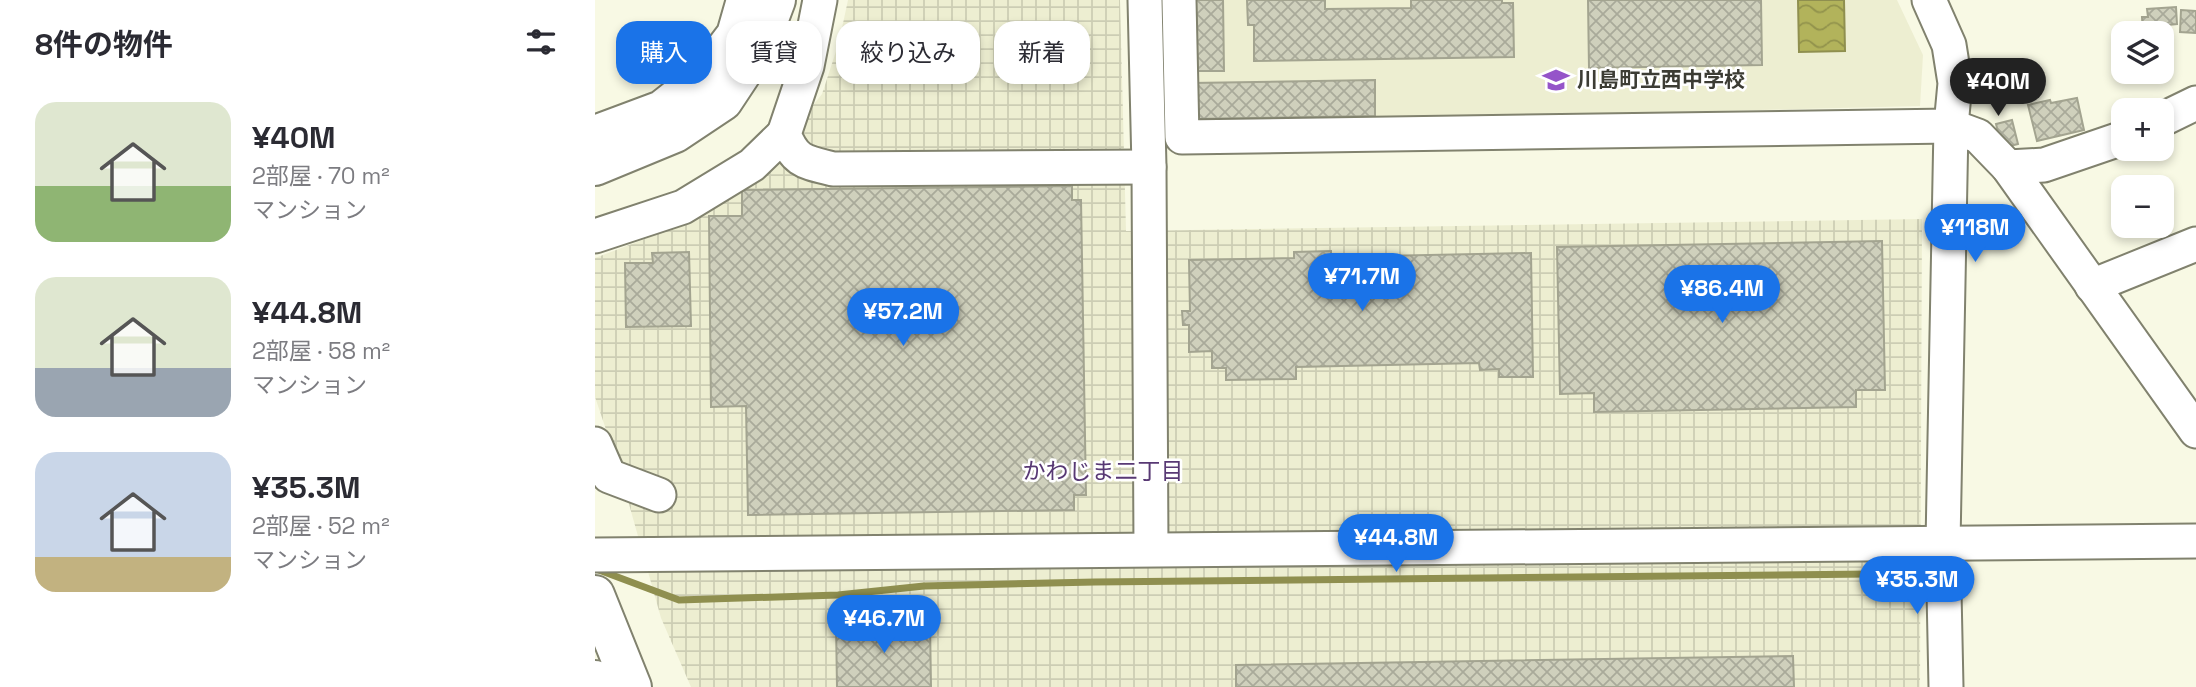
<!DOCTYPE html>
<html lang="ja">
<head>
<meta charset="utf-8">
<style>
	:root { --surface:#fff; --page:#f2f2f3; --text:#2b2b33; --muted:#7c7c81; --accent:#1a73e8 }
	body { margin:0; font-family:"Space Grotesk","Noto Sans JP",sans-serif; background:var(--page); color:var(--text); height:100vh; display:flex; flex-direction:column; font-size:26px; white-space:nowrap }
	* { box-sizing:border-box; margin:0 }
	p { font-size:23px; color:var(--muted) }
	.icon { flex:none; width:38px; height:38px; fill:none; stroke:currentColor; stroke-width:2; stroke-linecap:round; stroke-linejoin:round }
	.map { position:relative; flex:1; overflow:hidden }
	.drawer { display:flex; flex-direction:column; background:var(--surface); width:595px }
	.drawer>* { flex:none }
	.banner { position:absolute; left:21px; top:21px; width:665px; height:63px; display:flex; gap:14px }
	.tools { position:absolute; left:1516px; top:21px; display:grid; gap:14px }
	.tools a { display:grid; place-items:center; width:63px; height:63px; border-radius:14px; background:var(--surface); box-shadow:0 4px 10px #0003; font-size:35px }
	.price { position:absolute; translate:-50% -60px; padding:0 16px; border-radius:24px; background:var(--accent); color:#fff; font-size:23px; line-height:46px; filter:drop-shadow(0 2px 4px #0008) }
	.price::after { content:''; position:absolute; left:50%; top:42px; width:21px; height:16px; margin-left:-10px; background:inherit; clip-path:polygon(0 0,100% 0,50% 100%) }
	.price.active { background:#222; color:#fff }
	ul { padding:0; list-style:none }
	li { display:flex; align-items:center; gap:21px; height:175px; padding:0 35px }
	li span { display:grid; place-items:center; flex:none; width:196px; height:140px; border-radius:21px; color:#555 }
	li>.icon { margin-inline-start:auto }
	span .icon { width:84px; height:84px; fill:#fffc; stroke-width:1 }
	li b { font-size:30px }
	h2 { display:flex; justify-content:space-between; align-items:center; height:84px; padding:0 35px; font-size:30px }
	.pill { padding:0 24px; border-radius:21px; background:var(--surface); box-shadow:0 4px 10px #0003; font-size:24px; line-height:63px }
	.pill.active { background:var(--accent); color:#fff }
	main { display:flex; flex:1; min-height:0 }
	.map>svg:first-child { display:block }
</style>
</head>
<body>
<main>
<section class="drawer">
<h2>8件の物件<svg class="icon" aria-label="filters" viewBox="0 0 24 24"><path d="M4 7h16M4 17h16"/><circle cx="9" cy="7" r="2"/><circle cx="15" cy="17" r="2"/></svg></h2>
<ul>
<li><span style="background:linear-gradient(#dfe7d0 60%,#8fb573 0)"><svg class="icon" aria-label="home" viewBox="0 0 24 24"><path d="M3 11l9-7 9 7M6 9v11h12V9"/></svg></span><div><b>¥40M</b><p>2部屋 · 70 m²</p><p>マンション</p></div></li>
<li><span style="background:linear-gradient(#dfe7d0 65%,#9aa5b1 0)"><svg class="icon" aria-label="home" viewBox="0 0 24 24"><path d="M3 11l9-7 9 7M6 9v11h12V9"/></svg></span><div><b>¥44.8M</b><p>2部屋 · 58 m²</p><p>マンション</p></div></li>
<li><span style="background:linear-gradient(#c9d6e8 75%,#c2b280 0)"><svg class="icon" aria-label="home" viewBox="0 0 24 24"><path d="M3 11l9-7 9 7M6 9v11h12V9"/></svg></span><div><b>¥35.3M</b><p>2部屋 · 52 m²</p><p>マンション</p></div></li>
</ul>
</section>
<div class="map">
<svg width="1601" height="687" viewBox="0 0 1601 687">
	<defs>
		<pattern id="industrial-grid" width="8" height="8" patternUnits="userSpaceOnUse" patternTransform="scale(1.75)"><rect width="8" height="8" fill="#edeed1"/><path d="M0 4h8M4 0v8" fill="none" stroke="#cccdb4"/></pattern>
		<pattern id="water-waves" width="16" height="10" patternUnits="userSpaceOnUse" patternTransform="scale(1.75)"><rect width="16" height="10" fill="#b2b35b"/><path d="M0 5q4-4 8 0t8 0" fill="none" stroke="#92934c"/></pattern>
		<pattern id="building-cross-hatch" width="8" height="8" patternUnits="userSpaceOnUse" patternTransform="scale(1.75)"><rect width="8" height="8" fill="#cfd0bc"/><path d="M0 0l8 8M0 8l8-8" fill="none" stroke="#a9aa9a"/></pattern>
	</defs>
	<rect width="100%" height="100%" fill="#f8f9e4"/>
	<!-- built -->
	<polygon fill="#edeed1" points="594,0 1302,0 1328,55 1325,106 595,124"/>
	<!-- industrial -->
	<polygon fill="url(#industrial-grid)" points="253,0 525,0 531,231 1327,219 1325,687 96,687 66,618 23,465 0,397 0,258 63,234 117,202 172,163 227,94 244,42"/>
	<!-- water -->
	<polygon fill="url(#water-waves)" stroke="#8f8f4f" stroke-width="2" points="1203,0 1249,0 1250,51 1204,52"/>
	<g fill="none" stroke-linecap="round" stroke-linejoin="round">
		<!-- stream -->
		<polyline stroke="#8f8f4f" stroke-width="7" points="1,569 84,600 243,595 329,586 500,582 1276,574"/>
	</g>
	<!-- building -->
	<g fill="url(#building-cross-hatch)" stroke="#a3a490" stroke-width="2">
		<polygon points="595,0 628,0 629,71 596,71"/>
		<polygon points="652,0 730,0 730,9 816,8 816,0 907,0 907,3 918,3 919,57 659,61 659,25 653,25"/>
		<polygon points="993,0 1166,0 1167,65 994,68"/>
		<polygon points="1581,7 1582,24 1572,25 1572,33 1548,33 1547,17 1553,17 1552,9"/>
		<polygon points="1586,10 1601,11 1601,33 1585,32"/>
		<polygon points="780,80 780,116 598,119 597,83"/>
		<polygon points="1482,98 1489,130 1442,141 1433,105 1455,100 1456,103"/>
		<polygon points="1417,120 1423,144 1407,148 1401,124"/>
		<polygon points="477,186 477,200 486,200 491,495 479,495 479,510 153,515 151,406 116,407 114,216 147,216 147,190"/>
		<polygon points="1287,241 1290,390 1261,390 1261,407 999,412 999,393 965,394 962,247"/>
		<polygon points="736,251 736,257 936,253 938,377 904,377 904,369 885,370 884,363 701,367 701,379 631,380 631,368 617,368 617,351 594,352 594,325 588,325 587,311 595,311 594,260 699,258 699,252"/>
		<polygon points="94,252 96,326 31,327 30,263 58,263 57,253"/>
		<polygon points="335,623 336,687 242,687 241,624"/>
		<polygon points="1198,656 1199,687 641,687 641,665"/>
	</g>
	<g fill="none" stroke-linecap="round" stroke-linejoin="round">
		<!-- minor casing -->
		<g stroke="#81826e" stroke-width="37">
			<g id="minor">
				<path d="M225,0L212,66L189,134C200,162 210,162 238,169L554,167"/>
				<polyline points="550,0 554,167 556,549"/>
				<polyline points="584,0 587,137 1356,126 1383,136 1413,167 1601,431"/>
				<polyline points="1334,0 1354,45 1360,83 1356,126 1348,543 1351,687"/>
				<polyline points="1566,120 1601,103"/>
				<polyline points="1413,167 1449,165 1528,138"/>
				<polyline points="0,236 88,207 157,165 189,134"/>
				<polyline points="1497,286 1601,244"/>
				<polyline points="0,444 14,476 64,495"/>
				<polyline points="0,555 1601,541"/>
			</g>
		</g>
		<!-- highway casing -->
		<g stroke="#81826e" stroke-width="42">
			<g id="highway">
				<polyline points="0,135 67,110 109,77 141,35 151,0"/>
				<polyline points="0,166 80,133 128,101 163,48 181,0"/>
				<polyline points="0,595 37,687"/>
				<polyline points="0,680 3,687"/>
			</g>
		</g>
		<!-- minor -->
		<use href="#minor" stroke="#fff" stroke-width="33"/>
		<!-- highway -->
		<use href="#highway" stroke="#fff" stroke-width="38"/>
	</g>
	<!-- icons -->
	<defs>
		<g id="school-bare" transform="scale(2.1)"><path d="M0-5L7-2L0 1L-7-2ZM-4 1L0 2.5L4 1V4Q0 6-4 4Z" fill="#9554c9" stroke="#fff" stroke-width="2.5" paint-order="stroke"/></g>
	</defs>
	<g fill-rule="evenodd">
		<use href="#school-bare" x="961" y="80"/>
	</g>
	<g text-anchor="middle" stroke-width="5" stroke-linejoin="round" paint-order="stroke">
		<!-- poi labels -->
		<g font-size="21" font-weight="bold" fill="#3c3c34" stroke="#fff" text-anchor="start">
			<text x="982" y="87">川島町立西中学校</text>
		</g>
		<!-- neighbourhood labels -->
		<g font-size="23" fill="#583974" stroke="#fff">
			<text x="508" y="479">かわじま二丁目</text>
		</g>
	</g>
</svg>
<div class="tools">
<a><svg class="icon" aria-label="layers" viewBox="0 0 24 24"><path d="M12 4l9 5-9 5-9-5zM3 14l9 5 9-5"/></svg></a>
<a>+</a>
<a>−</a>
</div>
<b class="price active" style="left:1403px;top:118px">¥40M</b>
<b class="price" style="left:1380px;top:264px">¥118M</b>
<b class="price" style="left:767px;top:313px">¥71.7M</b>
<b class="price" style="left:1127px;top:325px">¥86.4M</b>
<b class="price" style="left:308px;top:348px">¥57.2M</b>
<b class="price" style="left:801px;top:574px">¥44.8M</b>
<b class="price" style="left:1322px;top:616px">¥35.3M</b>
<b class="price" style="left:289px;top:655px">¥46.7M</b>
<div class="banner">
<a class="pill active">購入</a>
<a class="pill">賃貸</a>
<a class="pill">絞り込み</a>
<a class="pill">新着</a>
</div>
</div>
</main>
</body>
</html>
